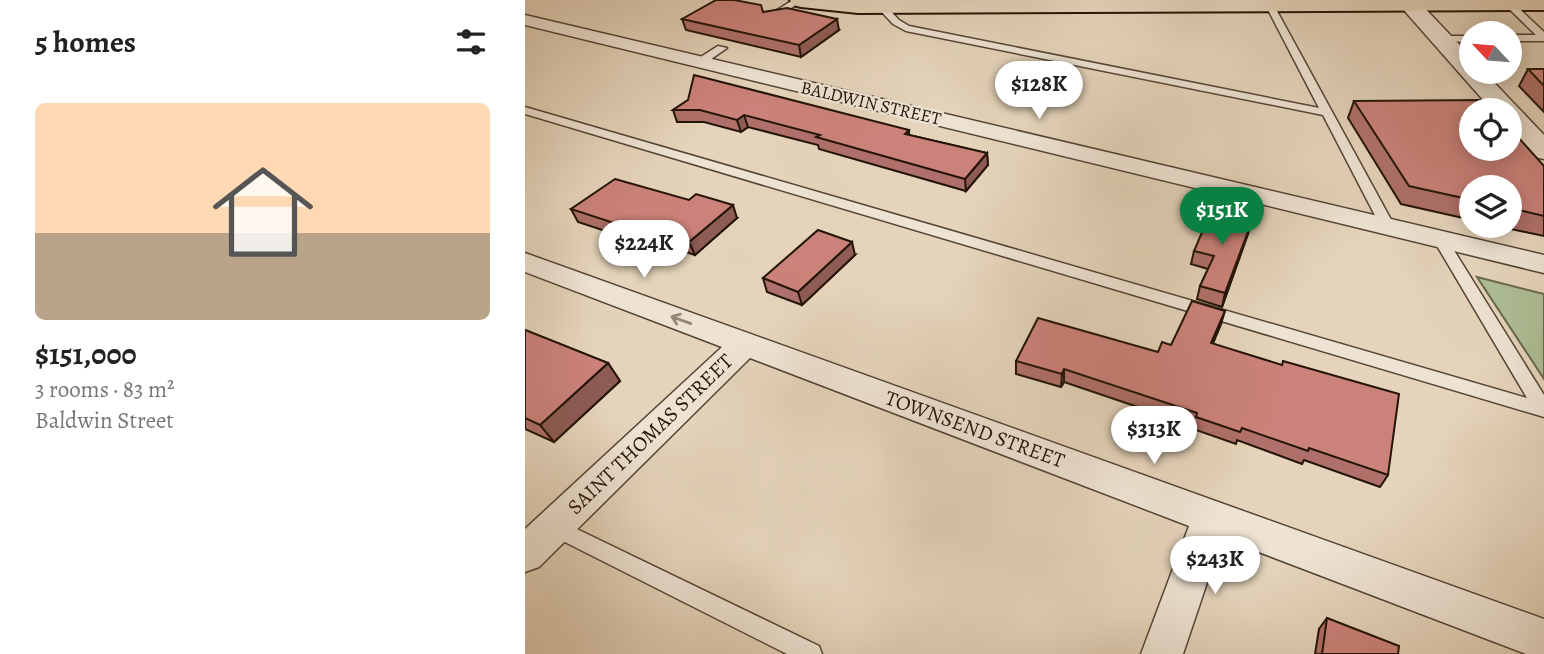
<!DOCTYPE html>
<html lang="en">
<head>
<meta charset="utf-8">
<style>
	:root { --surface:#fff; --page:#f2f2f2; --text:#222; --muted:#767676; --accent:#0b8043 }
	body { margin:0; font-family:Alegreya,serif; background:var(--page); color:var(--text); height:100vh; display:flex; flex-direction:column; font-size:26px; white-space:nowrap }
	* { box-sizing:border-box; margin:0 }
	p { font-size:23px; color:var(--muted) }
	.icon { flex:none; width:38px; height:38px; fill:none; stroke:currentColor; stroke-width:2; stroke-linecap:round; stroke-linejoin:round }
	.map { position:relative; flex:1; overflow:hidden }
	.sheet { display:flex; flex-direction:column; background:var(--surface); width:525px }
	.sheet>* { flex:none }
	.needle { width:46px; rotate:296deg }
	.fabs { position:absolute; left:934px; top:21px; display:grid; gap:14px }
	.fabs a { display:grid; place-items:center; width:63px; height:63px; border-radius:50%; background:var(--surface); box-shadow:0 4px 18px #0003; font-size:35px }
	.price { position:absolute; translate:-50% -60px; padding:0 16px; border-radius:24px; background:#fff; color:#222; font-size:23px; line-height:46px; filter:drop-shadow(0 2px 4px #0008) }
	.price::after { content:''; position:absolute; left:50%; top:42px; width:21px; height:16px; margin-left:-10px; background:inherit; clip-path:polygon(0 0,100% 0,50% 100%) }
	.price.current { background:var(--accent); color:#fff }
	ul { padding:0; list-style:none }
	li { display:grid; align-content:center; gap:14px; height:371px; padding:0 35px }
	li span { display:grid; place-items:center; height:217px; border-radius:10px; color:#555 }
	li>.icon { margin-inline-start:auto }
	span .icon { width:126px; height:126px; fill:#fffc; stroke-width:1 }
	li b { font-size:30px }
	h2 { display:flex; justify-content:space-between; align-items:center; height:84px; padding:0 35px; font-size:30px }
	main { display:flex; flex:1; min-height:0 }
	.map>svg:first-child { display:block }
</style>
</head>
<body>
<main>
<section class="sheet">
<h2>5 homes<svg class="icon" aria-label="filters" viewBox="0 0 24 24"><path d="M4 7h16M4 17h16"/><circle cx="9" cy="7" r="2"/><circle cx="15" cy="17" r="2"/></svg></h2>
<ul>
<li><span style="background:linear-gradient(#ffd9b3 60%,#b9a48a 0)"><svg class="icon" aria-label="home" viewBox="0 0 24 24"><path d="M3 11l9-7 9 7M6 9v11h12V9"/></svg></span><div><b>$151,000</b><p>3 rooms · 83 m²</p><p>Baldwin Street</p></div></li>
</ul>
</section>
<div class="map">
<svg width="1019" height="654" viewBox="0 0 1019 654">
	<rect width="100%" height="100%" fill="#e5d4bb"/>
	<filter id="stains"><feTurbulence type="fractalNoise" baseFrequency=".00286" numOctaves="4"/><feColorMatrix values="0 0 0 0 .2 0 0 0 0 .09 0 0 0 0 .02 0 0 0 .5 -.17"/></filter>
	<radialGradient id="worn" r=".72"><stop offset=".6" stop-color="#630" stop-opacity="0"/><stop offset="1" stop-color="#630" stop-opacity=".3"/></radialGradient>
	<!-- green -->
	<polygon fill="#aebe95" stroke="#68694e" stroke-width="2" points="952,277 1019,294 1019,379"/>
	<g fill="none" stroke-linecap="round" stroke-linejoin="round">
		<!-- service casing -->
		<g stroke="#544434" stroke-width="3">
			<g id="service">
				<polygon points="268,0 278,0 247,21 241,21 241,17"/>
				<polygon points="738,0 746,0 870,227 868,230 858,230 856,227 798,115 381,31 368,24 351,6 359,4 374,20 384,26 794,108"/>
				<polygon points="980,1 986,1 1019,32 1019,41 985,41 985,35 1011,35 980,5"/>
				<polygon points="915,36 947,36 947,42 912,41 912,37"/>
				<polygon points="193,46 202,48 179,64 171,64 171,60"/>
				<polygon points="0,107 1002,398 908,239 915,235 920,236 1019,395 1019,417 0,114"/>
				<polygon points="29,518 294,646 297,654 262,654 22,533 19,527 22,521"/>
			</g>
		</g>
		<!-- minor casing -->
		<g stroke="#544434" stroke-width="3">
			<g id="minor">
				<polygon points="0,15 1019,255 1019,273 0,25"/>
				<polygon points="0,253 1019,619 1019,654 1001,654 697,538 658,654 616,654 664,526 225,358 14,567 0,572 0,529 197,347 0,272"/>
			</g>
		</g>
		<!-- tertiary casing -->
		<g stroke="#544434" stroke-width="3">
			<polygon id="tertiary" points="870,0 892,0 947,58 947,72 959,72 1019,135 1019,159 1009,157 985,131 985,110 967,110"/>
		</g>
		<!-- primary casing -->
		<g stroke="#231407" stroke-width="4">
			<polygon id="primary" points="265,0 1019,0 1019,10 333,13 276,7 268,5"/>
		</g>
		<!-- service -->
		<use href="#service" fill="#eee3d3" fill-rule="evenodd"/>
		<!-- minor -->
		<use href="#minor" fill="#eee3d3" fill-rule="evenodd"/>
		<!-- tertiary -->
		<use href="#tertiary" fill="#eee3d3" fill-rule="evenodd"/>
		<!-- primary -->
		<use href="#primary" fill="#e5d4bb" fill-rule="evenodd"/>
	</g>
	<!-- wall -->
	<g fill="#af7069" stroke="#231407" stroke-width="2">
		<polygon points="238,12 314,30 276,57 161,30 157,19"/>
		<polygon points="1003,69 1019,69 1019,112 994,86"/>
		<polygon points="163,100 384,130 384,135 462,153 463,165 441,191 294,149 293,145 223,127 216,132 179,122 152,122 148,110"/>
		<polygon points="829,101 1019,166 1019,236 972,226 985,226 985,187 947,187 947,220 876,204 823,118"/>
		<polygon points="46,209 212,218 170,255 124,240 119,244 53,222"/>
		<polygon points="724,231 697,307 672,299 675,286 683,269 666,264 669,251"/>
		<polygon points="330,255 277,305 242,292 238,278"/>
		<polygon points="696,324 688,343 863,475 855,487 779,460 777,464 712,440 711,444 668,429 669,426 539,382 536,387 491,374 491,361 633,352"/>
		<polygon points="0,330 83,363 95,381 29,442 0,429"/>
		<polygon points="802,618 873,654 790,654 794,629"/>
	</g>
	<!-- shaded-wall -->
	<g fill="#8e5b55" stroke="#231407" stroke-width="2">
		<polygon points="312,19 314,30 276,57 274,45"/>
		<polygon points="219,115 223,127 216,132 212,120"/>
		<polygon points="462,153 463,165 441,191 440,179"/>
		<polygon points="208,205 212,218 170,255 164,242"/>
		<polygon points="728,218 724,231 697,307 700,293"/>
		<polygon points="118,227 124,240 119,244 113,231"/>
		<polygon points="327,242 330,255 277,305 273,292"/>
		<polygon points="700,311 696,324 683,355 686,343"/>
		<polygon points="83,363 95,381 29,442 15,425"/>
		<polygon points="539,369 539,382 536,387 537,374"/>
	</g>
	<!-- building -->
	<g fill="#cb827a" stroke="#231407" stroke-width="2">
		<polygon points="191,0 209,0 236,5 238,12 262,8 312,19 274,45 157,19"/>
		<polygon points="1003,69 1019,69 1019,86"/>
		<polygon points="169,75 384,130 380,134 462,153 440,179 291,137 295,135 219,115 212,120 175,110 148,110 163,100"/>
		<polygon points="960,100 969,110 947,110 947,149 985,149 985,128 1019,166 1019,216 985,208 985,187 947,187 947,200 884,186 829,101"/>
		<polygon points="90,179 164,200 171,194 208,205 164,242 118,227 113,231 46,209"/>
		<polygon points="687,209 728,218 700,293 675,286 689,256 669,251"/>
		<polygon points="293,230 327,242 273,292 238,278"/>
		<polygon points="667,301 700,311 686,343 757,365 758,361 874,394 863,475 784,448 783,451 717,428 715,432 671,417 672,413 539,369 537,374 491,361 513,318 633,352 637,342 646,345"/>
		<polygon points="0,330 83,363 15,425 0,418"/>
		<polygon points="802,618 874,646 873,654 797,654"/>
	</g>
	<!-- one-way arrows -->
	<defs><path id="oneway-shaft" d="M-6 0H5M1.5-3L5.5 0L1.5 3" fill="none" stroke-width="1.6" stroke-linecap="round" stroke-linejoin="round" transform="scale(1.75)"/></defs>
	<use stroke="#938677" href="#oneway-shaft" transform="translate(156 320) rotate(-160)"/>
	<g text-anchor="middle" stroke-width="5" stroke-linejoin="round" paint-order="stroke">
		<!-- far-street labels -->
		<g font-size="18" fill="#231407" stroke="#eee3d3">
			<text transform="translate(346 103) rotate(13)" y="6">BALDWIN STREET</text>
		</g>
		<!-- street labels -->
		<g font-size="21" fill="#231407" stroke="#eee3d3">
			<text transform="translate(450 429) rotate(20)" y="7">TOWNSEND STREET</text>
			<text transform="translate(125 434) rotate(-44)" y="7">SAINT THOMAS STREET</text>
		</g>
	</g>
	<rect width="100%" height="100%" filter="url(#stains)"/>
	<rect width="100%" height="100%" fill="url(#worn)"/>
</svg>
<div class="fabs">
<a><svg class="needle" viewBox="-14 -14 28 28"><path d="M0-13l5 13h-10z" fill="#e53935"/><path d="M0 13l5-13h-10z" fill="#767676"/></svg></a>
<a><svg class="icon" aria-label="locate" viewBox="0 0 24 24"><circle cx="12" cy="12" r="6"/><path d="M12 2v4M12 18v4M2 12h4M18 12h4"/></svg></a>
<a><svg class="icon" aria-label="layers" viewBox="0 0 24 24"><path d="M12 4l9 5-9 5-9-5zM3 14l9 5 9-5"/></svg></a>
</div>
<b class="price" style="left:514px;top:121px">$128K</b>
<b class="price current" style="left:697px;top:247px">$151K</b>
<b class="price" style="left:119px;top:280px">$224K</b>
<b class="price" style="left:629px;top:466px">$313K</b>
<b class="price" style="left:690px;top:596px">$243K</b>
</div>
</main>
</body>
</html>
